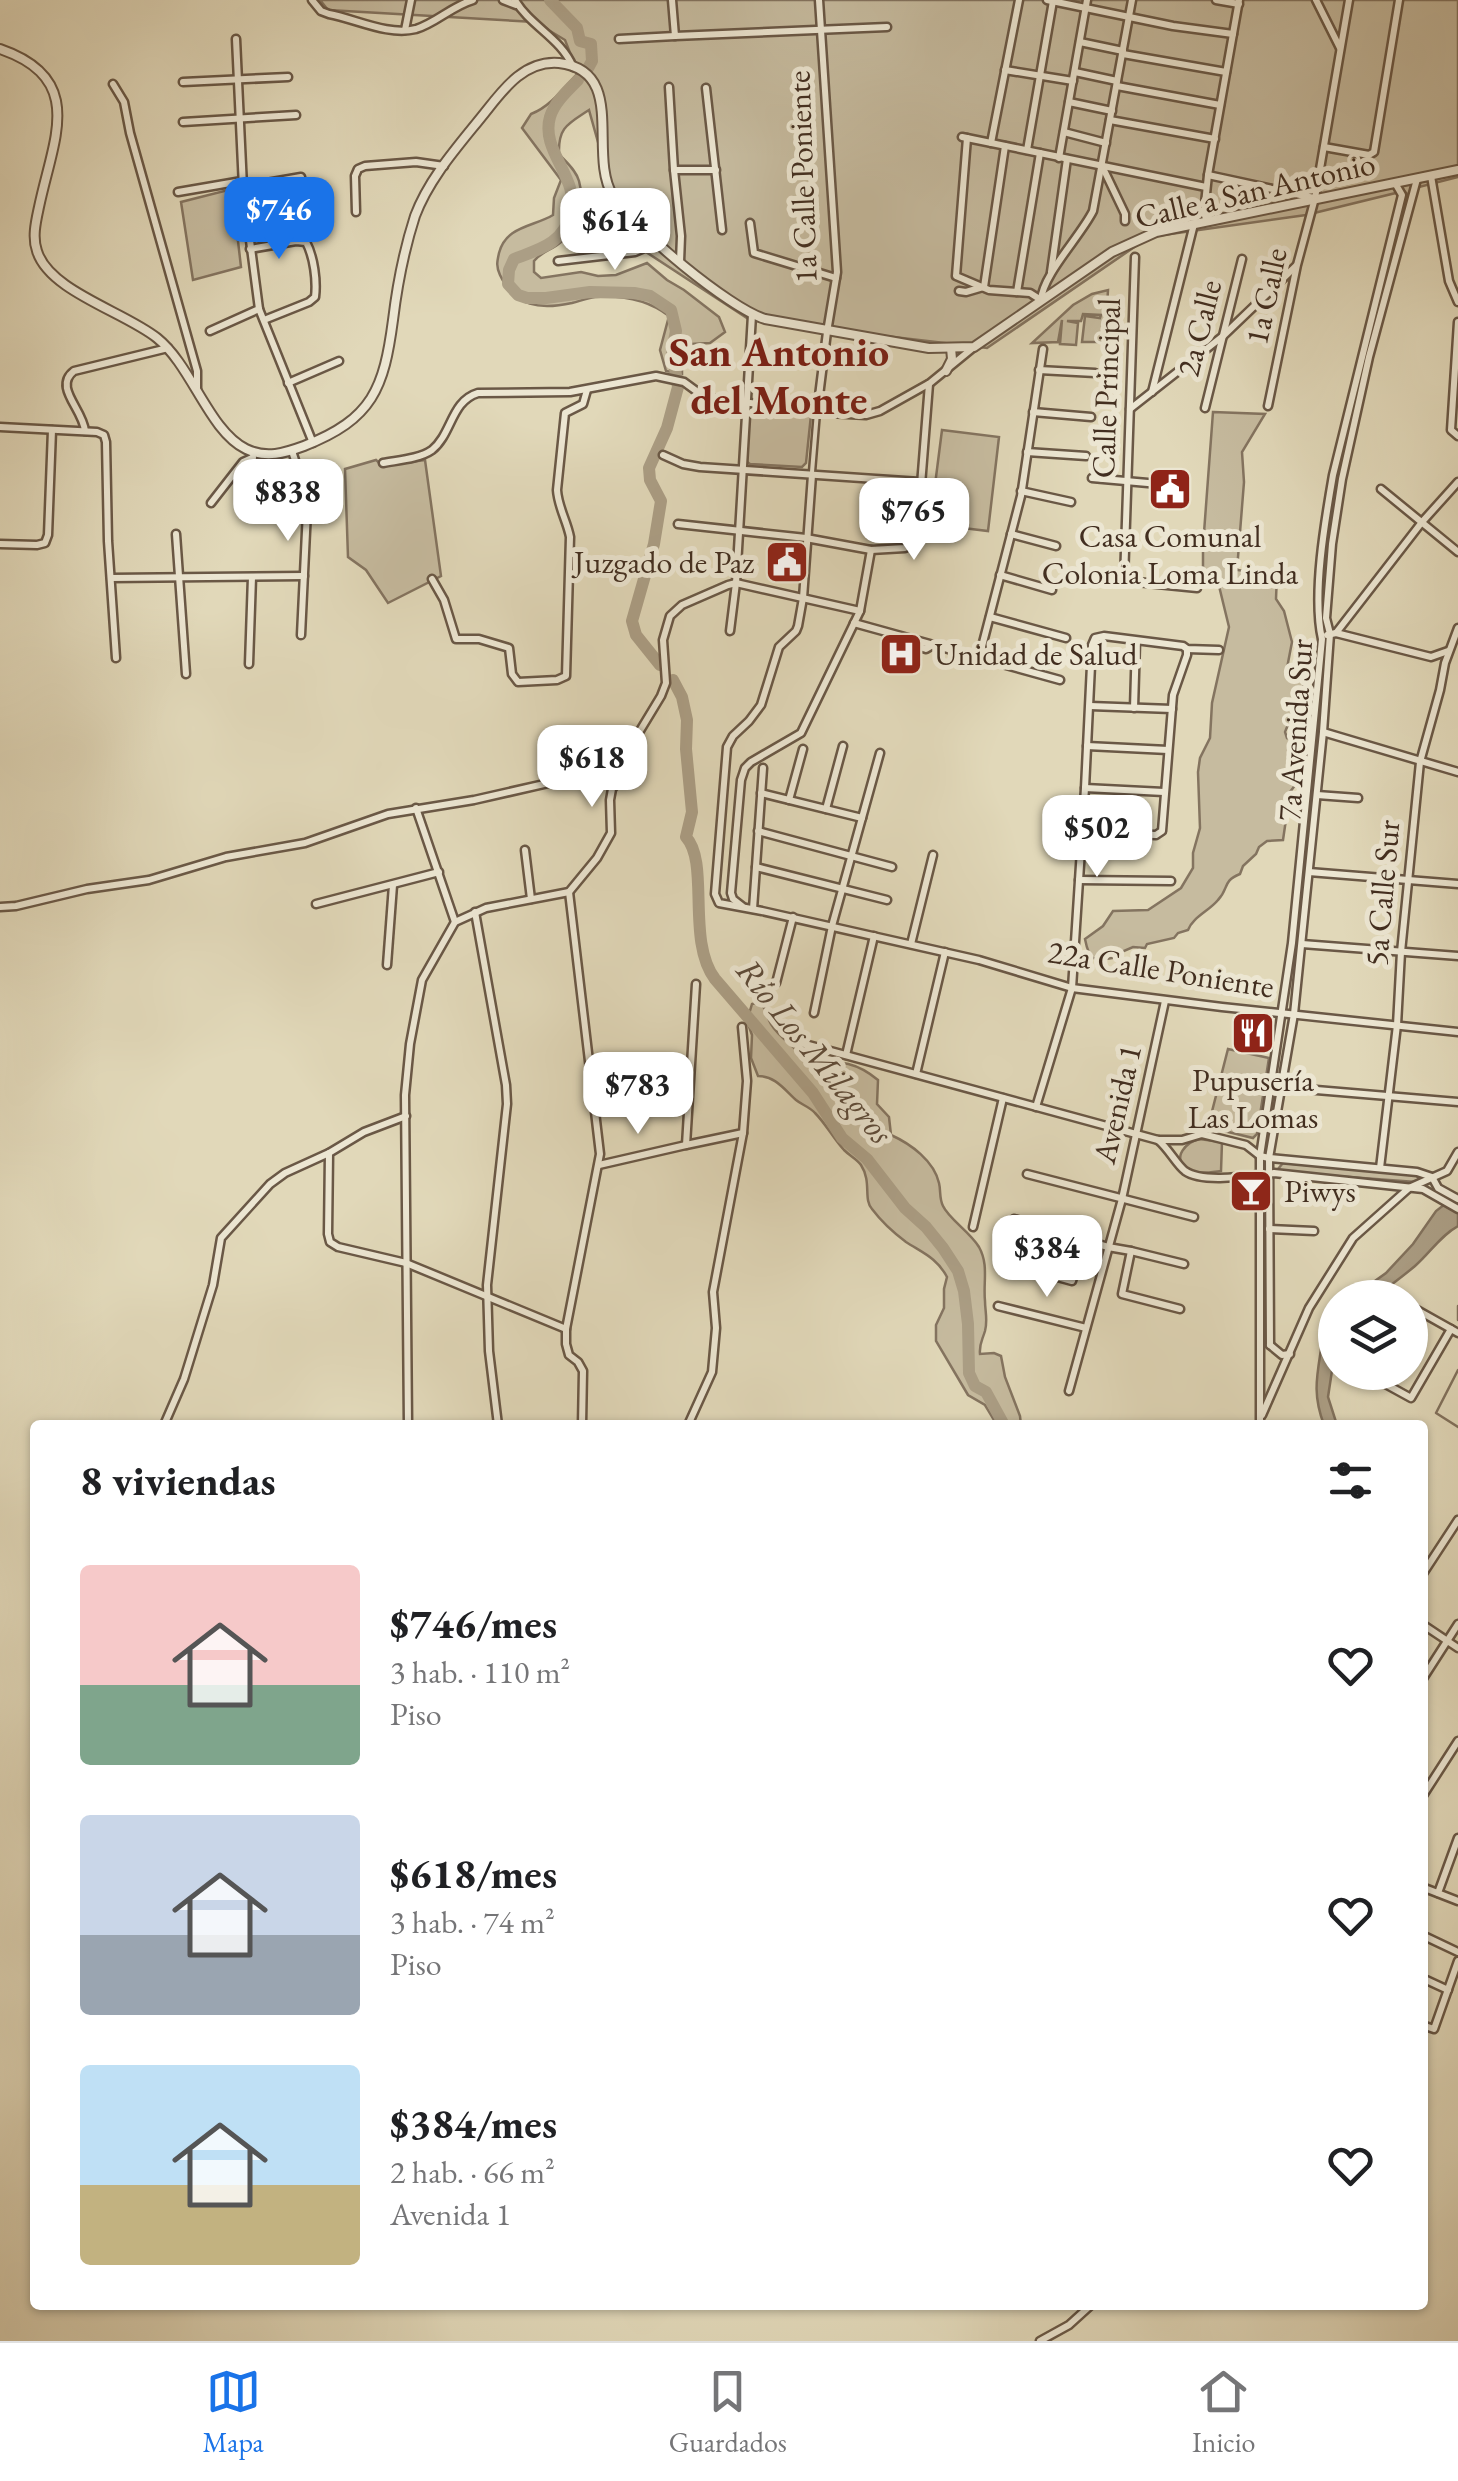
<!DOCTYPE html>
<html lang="es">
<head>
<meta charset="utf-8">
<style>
	:root { --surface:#fff; --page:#f6f6f6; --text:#202124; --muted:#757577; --line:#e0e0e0; --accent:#1a73e8 }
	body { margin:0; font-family:"EB Garamond",serif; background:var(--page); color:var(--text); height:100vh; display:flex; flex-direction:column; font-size:38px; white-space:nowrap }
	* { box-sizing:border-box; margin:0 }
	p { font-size:32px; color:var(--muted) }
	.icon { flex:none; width:55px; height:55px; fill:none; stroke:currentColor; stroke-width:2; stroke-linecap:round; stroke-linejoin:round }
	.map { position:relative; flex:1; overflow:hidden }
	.sheet { position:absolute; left:30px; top:1420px; width:1398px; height:890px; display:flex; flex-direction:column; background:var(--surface); border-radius:10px; box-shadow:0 2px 8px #0004 }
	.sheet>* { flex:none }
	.buttons { position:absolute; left:1318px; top:1280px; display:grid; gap:20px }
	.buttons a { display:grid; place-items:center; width:110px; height:110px; border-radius:50%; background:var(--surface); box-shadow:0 2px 8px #0004; font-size:50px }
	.price { position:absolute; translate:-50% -85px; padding:0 22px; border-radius:20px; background:#fff; color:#222; font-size:32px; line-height:65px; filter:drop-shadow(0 2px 5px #0008) }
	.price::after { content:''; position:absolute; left:50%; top:60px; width:30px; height:22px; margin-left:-15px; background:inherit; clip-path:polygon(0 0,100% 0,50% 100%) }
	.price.current { background:var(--accent); color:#fff }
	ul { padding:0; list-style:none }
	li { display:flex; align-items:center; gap:30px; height:250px; padding:0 50px }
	li span { display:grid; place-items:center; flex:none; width:280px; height:200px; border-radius:10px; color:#555 }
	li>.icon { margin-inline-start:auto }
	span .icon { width:120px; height:120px; fill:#fffc; stroke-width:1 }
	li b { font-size:42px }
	h2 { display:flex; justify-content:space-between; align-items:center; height:120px; padding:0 50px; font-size:42px }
	.dock { display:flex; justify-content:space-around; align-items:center; height:140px; border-top:2px solid var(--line); background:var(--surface); font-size:28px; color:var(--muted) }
	.dock a { display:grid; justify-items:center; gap:5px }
	.dock .current { color:var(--accent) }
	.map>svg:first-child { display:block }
</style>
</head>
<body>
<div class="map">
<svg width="1458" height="2341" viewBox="0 0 1458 2341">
	<rect width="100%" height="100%" fill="#e1d8b9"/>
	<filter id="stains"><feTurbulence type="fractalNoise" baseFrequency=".002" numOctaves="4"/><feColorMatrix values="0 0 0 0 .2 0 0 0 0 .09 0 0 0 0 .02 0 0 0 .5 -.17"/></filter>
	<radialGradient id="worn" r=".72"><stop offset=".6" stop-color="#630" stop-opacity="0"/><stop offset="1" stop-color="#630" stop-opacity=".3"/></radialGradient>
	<!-- green -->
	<g fill="#c6bb9f" stroke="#847460" stroke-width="2.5">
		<path d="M320,0H1458V177L1411,189L1408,195L1404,191L1306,215L1149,237L987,348L750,320L646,252L617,210L589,110C568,124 558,127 559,154C566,162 576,170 579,181C585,202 577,228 561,242C552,250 542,251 534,261V272L541,278L581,272L598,276L616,275L647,263L667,280L684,290L719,317L725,332L710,343L691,344L682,352V374L666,371L660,350L669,316C648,300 621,295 595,297C587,298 580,301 572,303C540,310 515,307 500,275C496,266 497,262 499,253C506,226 533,227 553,215L554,198L561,180L522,128L531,114C550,107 564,88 578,73L565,40L535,22L328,10Z"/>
		<polygon points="232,189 241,267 193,280 181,202"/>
		<polygon points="1108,290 1105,342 1082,342 1085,316 1100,318 1101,315 1083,314 1081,321 1067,321 1078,323 1076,345 1060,344 1062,320 1058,342 1032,343 1073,305 1092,294"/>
		<polygon points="750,408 811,415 806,463 802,467 750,464 746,461"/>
		<path d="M1213,412L1265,414L1242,452L1244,482L1237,570L1277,575L1276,599L1284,611L1292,642L1287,668L1291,674L1303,675L1305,710C1301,720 1288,720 1285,732L1287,738L1294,739L1299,743V770L1296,784L1290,792L1283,840L1267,841L1259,847L1256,854L1243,866L1240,874C1222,881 1229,889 1218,900C1209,911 1193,917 1188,930L1178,933L1174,938L1147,944L1145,948L1133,947L1119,953V957C1096,960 1090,965 1085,939L1103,926L1113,911L1148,910L1181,888L1193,868V853L1200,828L1198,772L1200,758L1210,738L1212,703L1229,627L1219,586L1203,579V546Z"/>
		<polygon points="942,430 999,437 988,531 930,524"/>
		<polygon points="376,460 383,466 425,460 441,576 388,603 366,570 348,557 345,469"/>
		<path d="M760,1002C767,1009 766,1016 771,1024C780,1039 796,1046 806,1061C836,1062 853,1059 878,1080L877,1104L889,1117L891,1135C911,1144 934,1161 939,1183C941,1191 939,1198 943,1206C949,1219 970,1232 979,1247C989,1265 983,1282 985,1301C985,1311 988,1320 985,1331C982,1341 979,1344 980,1354L994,1353L1001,1356L1005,1377L1020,1416L1021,1425H997L985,1405L968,1395L936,1341V1325L944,1308V1289L947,1277C937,1258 923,1253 906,1242C894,1233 881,1221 872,1209C863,1199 872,1182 861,1165C857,1159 850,1156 844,1150C833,1138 826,1124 815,1113C810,1107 802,1105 796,1100C784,1089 775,1076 758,1076L751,1058L752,1035L747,1021L752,1004Z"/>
		<polygon points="1228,1049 1269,1058 1257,1134 1253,1138 1208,1127"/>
		<path d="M1199,1139L1222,1142L1221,1171C1212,1172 1196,1175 1187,1169C1171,1157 1187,1142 1199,1139Z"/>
		<polygon points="1283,1163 1416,1175 1420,1180 1416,1182 1282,1172 1278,1169"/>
	</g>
	<!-- water -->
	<g fill="#ab9e85" stroke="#81715d" stroke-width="2.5">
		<path d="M1458,1194V1226C1441,1235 1430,1253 1415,1266C1402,1277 1389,1286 1376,1297L1351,1298L1386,1273L1413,1244L1436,1211Z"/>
		<path d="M1335,1305V1351L1328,1397L1337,1425H1324C1312,1393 1317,1376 1322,1343C1324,1329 1327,1315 1335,1305Z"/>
	</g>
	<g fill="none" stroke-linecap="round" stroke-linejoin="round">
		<!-- stream -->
		<g stroke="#81715d" stroke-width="2.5">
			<polyline points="1458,1306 1458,1320"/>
			<polyline points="1458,1370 1436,1413 1458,1427"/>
		</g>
		<!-- river -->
		<g stroke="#ab9e85" stroke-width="12">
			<polyline points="550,0 577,28 580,41 591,44 592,61 586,72"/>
			<path d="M578,80C568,90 554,103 550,117C540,151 580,178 571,213C563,244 540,249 514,259L509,270L508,284L518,295L527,298H546L590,292L634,293L650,296L671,310L676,331L672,351L678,387L667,428L649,468L650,480L661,501L654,544L632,621L636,635L660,665"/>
			<path d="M673,680L682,697L687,720L686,749L692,812L686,837C710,863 686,941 715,979L813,1093L842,1138L867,1159L905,1208L926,1227L943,1248L958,1271L964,1291L968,1324L969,1373L975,1386L986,1392L1004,1425"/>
		</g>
		<!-- pedestrian casing -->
		<g stroke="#6a5846" stroke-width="9">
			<polyline id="pedestrian" points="812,472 817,412"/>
		</g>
		<!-- minor casing -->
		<g stroke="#6a5846" stroke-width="11">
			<g id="minor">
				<path d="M312,0L321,11L329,14C356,19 388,36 416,29C436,23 452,6 473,0"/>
				<polyline points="503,0 516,5"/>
				<path d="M515,0C530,26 561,38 573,67"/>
				<polyline points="672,0 675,36 887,27"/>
				<polyline points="1047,0 1173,26 1233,34"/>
				<polyline points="1216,0 1239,4"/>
				<polyline points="1316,0 1340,48"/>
				<polyline points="405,30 411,0"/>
				<polyline points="236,39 243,187 259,309 313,443"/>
				<polyline points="619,39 675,36"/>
				<polyline points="1080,42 1123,51"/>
				<polyline points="1123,54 1226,72"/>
				<polyline points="1005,70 1073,81"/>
				<polyline points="1075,72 1117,81"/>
				<polyline points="183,82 288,77"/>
				<polyline points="113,84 124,102 130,133 197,371 197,389"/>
				<polyline points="1117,86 1220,105"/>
				<polyline points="669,87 674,170 681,236 680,262"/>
				<polyline points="706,88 722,230"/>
				<polyline points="1069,102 1112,111"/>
				<polyline points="1110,120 1215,139"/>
				<polyline points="183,122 296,115"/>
				<polyline points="1064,132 1106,143"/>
				<polyline points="962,137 1206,187"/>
				<path d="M967,138L956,276L989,290L1030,293L1041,300C1043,274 1080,237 1093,211L1132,0"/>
				<polyline points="991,143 1019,0"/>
				<polyline points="1324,147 1369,155 1374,152 1399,0"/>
				<polyline points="1027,150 1053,1"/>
				<polyline points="1059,158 1087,0"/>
				<polyline points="1103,168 1125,214 1125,221"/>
				<polyline points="674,170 716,170"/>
				<polyline points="1208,175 1314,198"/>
				<polyline points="1431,176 1449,281 1458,302"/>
				<polyline points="243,187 301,177"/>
				<polyline points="178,192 242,181"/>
				<polyline points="356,212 355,176 358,169 365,166 416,162 444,166"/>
				<polyline points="1207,221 1204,213 1208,175 1239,0"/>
				<polyline points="750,223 754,253 836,278"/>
				<path d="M250,249L296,241L306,242C314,257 317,281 315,297L309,302L264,320"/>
				<polyline points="558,261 635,252 658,242"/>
				<polyline points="1051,272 1067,159"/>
				<polyline points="984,287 1005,146"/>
				<polyline points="959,291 966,292 983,287"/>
				<polyline points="1017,292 1040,153"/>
				<polyline points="1458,322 1451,430 1458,436"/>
				<polyline points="210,331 259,309"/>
				<polyline points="1039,370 1095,373"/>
				<polyline points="288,383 339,361"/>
				<polyline points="1152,392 1194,224"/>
				<polyline points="1268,406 1297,265 1315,198 1349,0"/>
				<polyline points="1205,408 1242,259"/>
				<polyline points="1130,409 1223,336 1296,266"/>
				<polyline points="817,412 827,332 837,272 819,0"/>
				<polyline points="1033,412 1091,417"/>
				<polyline points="0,427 97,432 104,435 106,442 108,541 116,658"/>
				<path d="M85,431C83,409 53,387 74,371L168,348"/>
				<polyline points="292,451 303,485 307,511 301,635"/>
				<polyline points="1027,452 1086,456"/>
				<polyline points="663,455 683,464 700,467 920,482"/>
				<polyline points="253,457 252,469 261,502"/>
				<path d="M383,463C399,460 419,459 432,450C452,434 451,401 478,393L570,392L656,376L684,382L703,396L711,398L828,413L866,415L880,411L930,383L974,347"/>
				<polyline points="812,475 803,598 798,626 796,631 779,647 761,705 749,721 733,736 727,747 715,894 719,903 762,911 979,960 1072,988 1222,1007 1458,1032"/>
				<polyline points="1092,478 1159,484"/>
				<polyline points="1381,489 1458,552"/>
				<polyline points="1021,491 1071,502"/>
				<polyline points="211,503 243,462 252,458"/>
				<polyline points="678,524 806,538 871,550 905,548 912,539 918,523 929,384"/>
				<polyline points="176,534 186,674"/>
				<polyline points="1011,534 1056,546"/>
				<polyline points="0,544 37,545 45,543 48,535 52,430"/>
				<polyline points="1000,575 1052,590"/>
				<polyline points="1067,575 1197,588"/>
				<polyline points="111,578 304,576"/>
				<path d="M432,579L444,600L456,639H479L509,648L512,674L518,682L557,680L566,676L570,537C567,521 558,507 557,490L565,413L583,404L587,390"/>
				<polyline points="1124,580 1135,257"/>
				<polyline points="990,617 1066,638"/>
				<polyline points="854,623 1060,680"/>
				<polyline points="730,631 736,583 752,315"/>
				<polyline points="1336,633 1431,657 1448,651"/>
				<polyline points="1327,635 1336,633 1422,522 1458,482"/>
				<polyline points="909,640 914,645 926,649 931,646"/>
				<polyline points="979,658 1021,496 1043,349"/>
				<polyline points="249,664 252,577"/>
				<polyline points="1090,706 1172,709"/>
				<polyline points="1134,708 1136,641"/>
				<polyline points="1323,732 1458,772"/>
				<polyline points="1087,746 1168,750"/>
				<polyline points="1085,788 1164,792"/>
				<polyline points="761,793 862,818"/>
				<polyline points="1317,795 1358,798"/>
				<polyline points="789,800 803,749"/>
				<polyline points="416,808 455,922"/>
				<polyline points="826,809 843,746"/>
				<polyline points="758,831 892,867"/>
				<polyline points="1082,833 1156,835 1162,831 1173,695 1187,655 1187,649"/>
				<polyline points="525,850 531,899"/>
				<polyline points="756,867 887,900"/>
				<polyline points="1309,872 1458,884"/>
				<polyline points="1079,880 1171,881"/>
				<polyline points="569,892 600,1154 566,1329 566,1344 569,1355 578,1362 583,1371 582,1425"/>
				<polyline points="316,904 439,872"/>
				<polyline points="742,906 733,899 731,893 741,780 745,768 751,762 801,733 860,611 871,550"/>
				<polyline points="0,907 16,906 87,889 149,880 226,857 305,843 388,814 474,800 553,782 572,769 588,753 623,745 638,734 661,696 666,683 663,640 670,616 682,605 728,585 736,583 860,611"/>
				<polyline points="753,909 763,768"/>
				<polyline points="475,912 506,1085 507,1104 487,1285 489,1351 498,1425"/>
				<polyline points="911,944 933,855"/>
				<polyline points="1302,944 1458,956"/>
				<polyline points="387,965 393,885"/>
				<polyline points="776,983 793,917"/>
				<polyline points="696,984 686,1145 743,1133 747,1081 742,1027"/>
				<polyline points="814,1013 832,926 880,753"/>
				<polyline points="801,1043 1158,1140 1182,1140 1202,1134 1246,1145 1260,1156 1269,1158 1417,1172 1432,1177 1438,1188 1458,1199"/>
				<polyline points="846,1055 874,936"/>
				<polyline points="916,1074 945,952"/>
				<polyline points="1281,1087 1458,1102"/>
				<polyline points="1036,1107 1072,988 1085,788 1092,645 1095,638 1104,636 1183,646 1187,649 1219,650"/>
				<polyline points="406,1116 364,1132 329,1153 328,1234 330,1242 338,1247 406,1263 566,1329"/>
				<path d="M1158,1140C1169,1149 1176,1164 1185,1171C1203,1184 1253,1175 1274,1173L1423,1189L1458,1209"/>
				<polyline points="599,1165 686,1145"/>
				<polyline points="1380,1168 1397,1025 1401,952 1420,762 1440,690 1445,663 1458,628"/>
				<polyline points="1027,1174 1194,1217"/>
				<polyline points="1014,1219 1108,1247 1131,1251 1184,1264"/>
				<polyline points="973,1227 1003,1098"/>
				<polyline points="1269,1229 1314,1231"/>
				<polyline points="1131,1251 1122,1294 1180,1309"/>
				<polyline points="1000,1261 1072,1281 1084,1240"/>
				<polyline points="998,1306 1086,1328"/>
				<polyline points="1410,1306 1458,1333"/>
				<polyline points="1270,1345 1269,1158 1294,1014 1323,732 1330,634 1326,618 1332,544 1342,479 1369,357 1417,179"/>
				<polyline points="1270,1345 1282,1355 1290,1354"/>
				<polyline points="1370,1372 1369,1375 1411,1398 1451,1329"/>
				<polyline points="1069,1391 1122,1199 1165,1001"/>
				<polyline points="1262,1415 1309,1308 1353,1238 1409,1188 1447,1171 1458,1152"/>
				<polyline points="164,1425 184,1379 213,1285 221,1238 270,1184 285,1173 329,1153"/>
				<polyline points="408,1425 405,1095 410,1044 422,980 455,922 486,908 569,892 597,858 611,833 610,800 612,789 636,759 639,746 638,736"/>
				<polyline points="688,1425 712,1372 716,1328 713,1292 743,1133"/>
				<path d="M1260,1425V1156L1292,943L1322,639C1312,595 1325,521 1333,475L1402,195L1395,183"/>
				<polyline points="1422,1575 1458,1520"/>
				<polyline points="1422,1624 1458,1648"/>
				<polyline points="1422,1680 1458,1624"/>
				<polyline points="1422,1797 1458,1741"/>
				<polyline points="1422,1887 1458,1901"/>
				<polyline points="1438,1893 1458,1838"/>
				<polyline points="1422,1935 1458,1952"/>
				<polyline points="1422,1978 1448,1990"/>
				<polyline points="1422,2025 1434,2029 1458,1961"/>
				<polyline points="1040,2341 1069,2325 1091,2305"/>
			</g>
		</g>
		<!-- tertiary casing -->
		<g stroke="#6a5846" stroke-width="12">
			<g id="tertiary">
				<path d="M0,49C87,79 53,139 39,207C36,221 32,237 37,251C49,291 125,312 157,338C192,366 209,431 246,449C266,459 285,453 304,446C373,419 384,388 393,320C397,287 405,247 415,216C430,176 461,143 487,110C505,87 526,60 559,63C628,71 587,154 613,196C633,228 729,308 765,319L929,348L974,347L1112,252L1156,232L1458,170"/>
				<polyline points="946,371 952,359 951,348"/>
			</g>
		</g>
		<!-- pedestrian -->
		<use href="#pedestrian" stroke="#ece6d2" stroke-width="4"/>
		<!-- minor -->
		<use href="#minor" stroke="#ece6d2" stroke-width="6"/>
		<!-- tertiary -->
		<use href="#tertiary" stroke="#ece6d2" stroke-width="8"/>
	</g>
	<!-- icons -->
	<defs>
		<g id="civic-square" transform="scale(2.25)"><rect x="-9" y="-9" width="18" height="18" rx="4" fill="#8f2418" stroke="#ece6d2"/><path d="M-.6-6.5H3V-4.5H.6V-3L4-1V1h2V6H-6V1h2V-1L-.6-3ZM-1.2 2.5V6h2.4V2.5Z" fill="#fff"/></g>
		<g id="hospital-square" transform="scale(2.25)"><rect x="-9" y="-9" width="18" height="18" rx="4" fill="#8f2418" stroke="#ece6d2"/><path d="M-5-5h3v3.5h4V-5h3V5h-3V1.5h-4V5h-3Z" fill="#fff"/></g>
		<g id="restaurant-square" transform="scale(2.25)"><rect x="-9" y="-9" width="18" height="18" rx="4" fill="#8f2418" stroke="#ece6d2"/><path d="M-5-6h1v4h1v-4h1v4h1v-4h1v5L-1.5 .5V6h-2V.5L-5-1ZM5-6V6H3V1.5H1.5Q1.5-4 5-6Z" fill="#fff"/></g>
		<g id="bar-square" transform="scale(2.25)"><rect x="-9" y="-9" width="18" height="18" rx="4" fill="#8f2418" stroke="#ece6d2"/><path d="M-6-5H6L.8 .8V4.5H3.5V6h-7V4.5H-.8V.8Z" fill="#fff"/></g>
	</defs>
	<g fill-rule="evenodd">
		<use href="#civic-square" x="1170" y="489"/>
		<use href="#civic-square" x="787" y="562"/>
		<use href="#hospital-square" x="901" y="654"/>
		<use href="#restaurant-square" x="1253" y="1033"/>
		<use href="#bar-square" x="1251" y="1191"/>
	</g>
	<g text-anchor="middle" stroke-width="10" stroke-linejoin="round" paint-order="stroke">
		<!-- street labels -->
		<g font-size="32" fill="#422e20" stroke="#ece6d2">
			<text transform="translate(802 177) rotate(-92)" y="11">1a Calle Poniente</text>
			<text transform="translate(1255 190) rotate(-13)" y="11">Calle a San Antonio</text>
			<text transform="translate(1266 296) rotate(-78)" y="11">1a Calle</text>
			<text transform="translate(1199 328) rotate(-76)" y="11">2a Calle</text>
			<text transform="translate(1106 388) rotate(-88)" y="11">Calle Principal</text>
			<text transform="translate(1295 730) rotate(-86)" y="11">7a Avenida Sur</text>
			<text transform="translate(1382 893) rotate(-85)" y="11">5a Calle Sur</text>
			<text transform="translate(1161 969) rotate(9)" y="11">22a Calle Poniente</text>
			<text transform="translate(1117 1104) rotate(-77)" y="11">Avenida 1</text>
		</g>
		<!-- poi labels -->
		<g font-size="32" fill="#422e20" stroke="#ece6d2">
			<text x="1170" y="547">Casa Comunal<tspan x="1170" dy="37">Colonia Loma Linda</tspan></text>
			<text x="754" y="573" text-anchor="end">Juzgado de Paz</text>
			<text x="934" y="665" text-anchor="start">Unidad de Salud</text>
			<text x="1253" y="1091">Pupusería<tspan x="1253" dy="37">Las Lomas</tspan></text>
			<text x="1284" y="1202" text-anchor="start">Piwys</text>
		</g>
		<!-- water labels -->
		<g font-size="35" font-style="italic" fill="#5c4a39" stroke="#ece6d2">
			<text transform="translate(815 1051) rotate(51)" y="12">Río Los Milagros</text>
		</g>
		<!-- district labels -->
		<g font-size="42" font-weight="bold" fill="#7a1f14" stroke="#ece6d2">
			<text x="779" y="366">San Antonio<tspan x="779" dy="48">del Monte</tspan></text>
		</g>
	</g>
	<rect width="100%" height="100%" filter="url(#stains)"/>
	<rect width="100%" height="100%" fill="url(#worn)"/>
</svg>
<div class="buttons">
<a><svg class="icon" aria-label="layers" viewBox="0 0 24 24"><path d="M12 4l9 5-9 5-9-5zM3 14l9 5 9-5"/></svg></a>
</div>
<b class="price current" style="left:279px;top:262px">$746</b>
<b class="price" style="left:615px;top:273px">$614</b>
<b class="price" style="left:288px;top:544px">$838</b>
<b class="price" style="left:914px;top:563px">$765</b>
<b class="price" style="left:592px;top:810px">$618</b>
<b class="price" style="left:1097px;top:880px">$502</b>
<b class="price" style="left:638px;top:1137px">$783</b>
<b class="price" style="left:1047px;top:1300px">$384</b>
<section class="sheet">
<h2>8 viviendas<svg class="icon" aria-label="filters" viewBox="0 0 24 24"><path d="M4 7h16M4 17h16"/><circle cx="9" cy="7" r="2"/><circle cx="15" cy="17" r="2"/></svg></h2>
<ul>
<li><span style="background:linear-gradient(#f6c9c9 60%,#7fa58c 0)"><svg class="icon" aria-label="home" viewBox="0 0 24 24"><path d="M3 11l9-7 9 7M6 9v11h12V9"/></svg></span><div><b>$746/mes</b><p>3 hab. · 110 m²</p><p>Piso</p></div><svg class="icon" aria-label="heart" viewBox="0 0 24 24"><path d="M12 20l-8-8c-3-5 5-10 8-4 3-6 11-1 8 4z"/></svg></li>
<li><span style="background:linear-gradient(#c9d6e8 60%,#9aa5b1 0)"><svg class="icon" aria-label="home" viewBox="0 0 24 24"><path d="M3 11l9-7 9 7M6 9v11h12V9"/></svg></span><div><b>$618/mes</b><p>3 hab. · 74 m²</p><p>Piso</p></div><svg class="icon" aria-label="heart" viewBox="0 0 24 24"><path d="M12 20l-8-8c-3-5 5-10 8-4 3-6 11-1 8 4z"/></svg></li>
<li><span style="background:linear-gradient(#bfe0f5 60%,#c2b280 0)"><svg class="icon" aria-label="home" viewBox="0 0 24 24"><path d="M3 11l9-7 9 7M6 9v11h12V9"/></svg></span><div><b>$384/mes</b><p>2 hab. · 66 m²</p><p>Avenida 1</p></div><svg class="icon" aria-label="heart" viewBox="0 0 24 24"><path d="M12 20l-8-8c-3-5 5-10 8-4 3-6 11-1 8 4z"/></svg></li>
</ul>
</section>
</div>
<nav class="dock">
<a class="current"><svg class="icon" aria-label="map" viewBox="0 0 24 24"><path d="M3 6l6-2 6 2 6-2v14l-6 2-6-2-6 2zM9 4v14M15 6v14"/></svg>Mapa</a>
<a><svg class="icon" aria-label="saved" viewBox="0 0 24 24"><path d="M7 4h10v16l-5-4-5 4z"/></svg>Guardados</a>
<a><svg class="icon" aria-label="home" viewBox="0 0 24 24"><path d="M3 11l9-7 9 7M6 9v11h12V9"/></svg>Inicio</a>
</nav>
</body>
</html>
